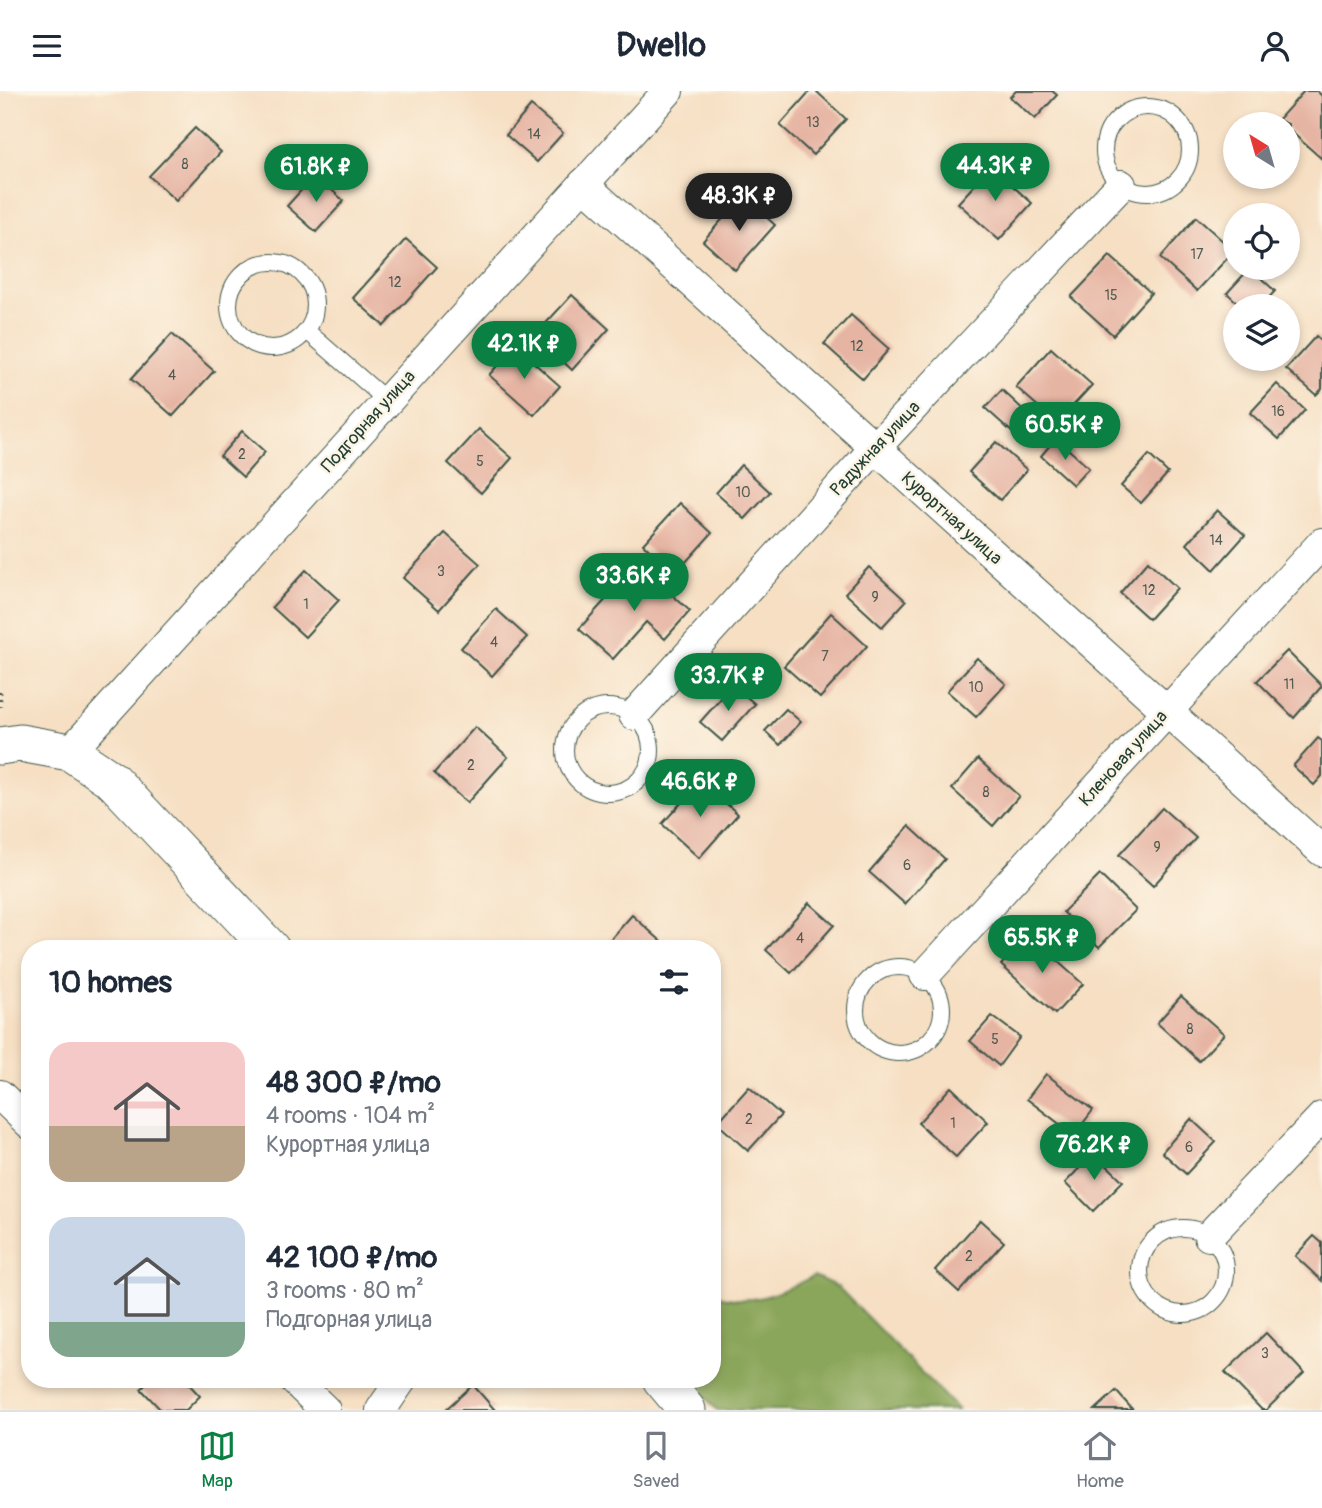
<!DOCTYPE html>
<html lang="en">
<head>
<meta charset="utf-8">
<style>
	:root { --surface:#fff; --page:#f2f2f3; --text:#1f2937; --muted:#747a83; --line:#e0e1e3; --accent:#0b8043 }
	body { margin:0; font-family:Pangolin,sans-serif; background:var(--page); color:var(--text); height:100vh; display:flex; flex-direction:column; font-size:26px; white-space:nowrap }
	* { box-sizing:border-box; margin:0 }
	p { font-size:23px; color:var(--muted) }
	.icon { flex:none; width:38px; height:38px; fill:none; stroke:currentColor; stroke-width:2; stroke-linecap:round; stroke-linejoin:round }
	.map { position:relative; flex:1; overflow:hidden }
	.drawer { position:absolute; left:21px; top:849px; width:700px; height:448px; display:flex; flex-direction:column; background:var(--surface); border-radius:28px; box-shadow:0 4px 10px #0003 }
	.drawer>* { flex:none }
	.needle { width:46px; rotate:323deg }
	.fabs { position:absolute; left:1223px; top:21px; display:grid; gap:14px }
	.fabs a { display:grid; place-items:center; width:77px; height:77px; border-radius:50%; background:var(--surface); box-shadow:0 4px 10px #0003; font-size:35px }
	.price { position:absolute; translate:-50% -60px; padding:0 16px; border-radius:24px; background:var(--accent); color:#fff; font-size:23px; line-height:46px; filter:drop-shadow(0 2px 4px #0008) }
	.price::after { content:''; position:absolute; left:50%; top:42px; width:21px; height:16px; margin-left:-10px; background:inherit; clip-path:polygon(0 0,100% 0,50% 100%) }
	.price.active { background:#222; color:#fff }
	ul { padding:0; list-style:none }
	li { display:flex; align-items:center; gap:21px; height:175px; padding:0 28px }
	li span { display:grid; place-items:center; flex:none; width:196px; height:140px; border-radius:21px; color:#555 }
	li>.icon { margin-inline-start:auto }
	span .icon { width:84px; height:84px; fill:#fffc; stroke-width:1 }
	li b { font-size:30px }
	h2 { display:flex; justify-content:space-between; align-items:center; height:84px; padding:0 28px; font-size:30px }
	header { display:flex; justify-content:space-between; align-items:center; height:91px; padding:0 28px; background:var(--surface); font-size:32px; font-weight:700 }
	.menu { display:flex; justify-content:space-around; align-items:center; height:98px; border-top:2px solid var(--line); background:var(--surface); font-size:19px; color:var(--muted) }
	.menu a { display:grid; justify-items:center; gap:4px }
	.menu .active { color:var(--accent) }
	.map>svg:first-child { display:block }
</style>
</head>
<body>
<header><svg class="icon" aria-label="menu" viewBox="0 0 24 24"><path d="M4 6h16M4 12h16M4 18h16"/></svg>Dwello<svg class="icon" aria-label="person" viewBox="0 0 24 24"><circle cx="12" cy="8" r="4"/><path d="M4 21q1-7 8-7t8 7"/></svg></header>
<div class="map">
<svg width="1322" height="1319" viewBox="0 0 1322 1319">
	<rect width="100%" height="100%" fill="#fcf5e5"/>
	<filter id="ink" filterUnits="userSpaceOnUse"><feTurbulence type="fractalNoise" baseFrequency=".0143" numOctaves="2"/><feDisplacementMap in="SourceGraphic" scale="14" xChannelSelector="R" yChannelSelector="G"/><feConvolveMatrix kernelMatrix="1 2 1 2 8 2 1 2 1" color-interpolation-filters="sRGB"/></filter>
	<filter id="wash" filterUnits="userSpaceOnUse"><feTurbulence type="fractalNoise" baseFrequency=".00686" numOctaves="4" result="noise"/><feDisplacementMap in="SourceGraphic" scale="28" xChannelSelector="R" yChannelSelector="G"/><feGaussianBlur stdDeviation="1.57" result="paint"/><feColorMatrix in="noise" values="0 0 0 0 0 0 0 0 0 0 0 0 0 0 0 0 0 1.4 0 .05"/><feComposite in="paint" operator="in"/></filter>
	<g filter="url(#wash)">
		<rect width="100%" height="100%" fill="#f6dfc3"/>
		<!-- forest -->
		<path fill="#8aa65a" stroke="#547247" stroke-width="2" d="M814,1185L838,1196L958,1319H717L688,1288H712V1203C752,1217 778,1202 814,1185Z"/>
		<g id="blocks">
			<!-- building -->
			<g fill="#e6b4a3">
				<polygon points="810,0 816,0 846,28 813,64 780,34"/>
				<polygon points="1016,0 1052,0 1057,4 1035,28 1010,6"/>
				<polygon points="1304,0 1317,0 1322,5 1322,68 1288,38 1288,33 1278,29"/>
				<polygon points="531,15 563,42 537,71 506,44"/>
				<polygon points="195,37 221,61 176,110 149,85"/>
				<polygon points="991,76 1032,112 999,149 958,112"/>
				<polygon points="315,84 344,110 316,141 287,115"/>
				<polygon points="743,105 775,134 735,179 703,150"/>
				<polygon points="1196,126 1234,160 1197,200 1160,167"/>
				<polygon points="406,148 437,176 384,235 353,207"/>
				<polygon points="1110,165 1151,202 1113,244 1071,206"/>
				<polygon points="1250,177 1275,200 1261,215 1241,215 1227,202"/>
				<polygon points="572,204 609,238 572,279 535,244"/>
				<polygon points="851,224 889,258 863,288 824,253"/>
				<polygon points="172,243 214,280 173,325 131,288"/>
				<polygon points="1316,245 1322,251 1322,298 1316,304 1286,278"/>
				<polygon points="515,255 560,295 534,324 489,284"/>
				<polygon points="1051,257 1092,294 1057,332 1016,296"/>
				<polygon points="1277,293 1305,319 1279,348 1250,322"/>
				<polygon points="1002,299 1029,324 1013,342 985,317"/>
				<polygon points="479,338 512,367 481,402 448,372"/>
				<polygon points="242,340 265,361 243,386 220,365"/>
				<polygon points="1056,347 1089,377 1073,394 1041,365"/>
				<polygon points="996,351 1027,379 1000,409 969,381"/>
				<polygon points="1149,364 1168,382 1141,412 1121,395"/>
				<polygon points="741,374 770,401 745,428 716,402"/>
				<polygon points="680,412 712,442 675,483 643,453"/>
				<polygon points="1217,419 1245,444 1214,479 1187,453"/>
				<polygon points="445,442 480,473 439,519 403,487"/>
				<polygon points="1148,470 1177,497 1149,528 1120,502"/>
				<polygon points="638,473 690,520 665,548 646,531 613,568 579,538"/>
				<polygon points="869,476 906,510 882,536 845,502"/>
				<polygon points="306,479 339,509 305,546 272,516"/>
				<polygon points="496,518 527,546 492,585 461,557"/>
				<polygon points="831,522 867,555 820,607 784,575"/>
				<polygon points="1287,560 1322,595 1294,627 1257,590"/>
				<polygon points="977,567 1006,593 976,626 947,600"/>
				<polygon points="733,594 755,613 722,650 700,631"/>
				<polygon points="786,618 801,631 780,654 765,640"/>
				<polygon points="475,636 508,666 467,712 434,682"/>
				<polygon points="1318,647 1322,650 1322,685 1314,694 1293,675"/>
				<polygon points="978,668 1019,705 993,735 952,698"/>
				<polygon points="701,690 738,723 699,767 662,733"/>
				<polygon points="1162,717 1196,747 1153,795 1119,764"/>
				<polygon points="909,735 945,768 905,813 869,781"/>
				<polygon points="1100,784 1136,819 1099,856 1063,821"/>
				<polygon points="809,812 834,834 791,882 766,859"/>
				<polygon points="632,824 670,858 602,858"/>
				<polygon points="1028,844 1083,893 1055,923 1001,874"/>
				<polygon points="1181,905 1224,943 1199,970 1157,932"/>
				<polygon points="992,925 1020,946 999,975 970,950"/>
				<polygon points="1046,983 1093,1019 1074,1044 1027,1008"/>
				<polygon points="749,996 781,1024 748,1060 717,1032"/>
				<polygon points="951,996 988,1031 956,1066 918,1032"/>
				<polygon points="1191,1028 1216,1051 1186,1083 1162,1061"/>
				<polygon points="1094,1062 1123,1090 1093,1120 1065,1092"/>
				<polygon points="980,1129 1004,1151 959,1201 935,1179"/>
				<polygon points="1314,1145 1322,1152 1322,1190 1295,1165"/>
				<polygon points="1266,1242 1304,1282 1266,1319 1262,1319 1225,1281"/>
				<polygon points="152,1288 184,1288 200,1305 186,1319 161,1319 141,1298"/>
				<polygon points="473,1294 495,1319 445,1319"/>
				<polygon points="1116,1300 1133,1319 1095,1319"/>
			</g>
		</g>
	</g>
	<g filter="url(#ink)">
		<use href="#blocks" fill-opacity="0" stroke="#3f5549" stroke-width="2"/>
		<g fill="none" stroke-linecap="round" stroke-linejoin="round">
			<!-- service casing -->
			<g stroke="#3f5549" stroke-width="18">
				<g id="service">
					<circle cx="1147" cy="59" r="43"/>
					<circle cx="272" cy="214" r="43"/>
					<polyline points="307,240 386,309"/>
					<circle cx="608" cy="659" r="43"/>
					<circle cx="899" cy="919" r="43"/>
					<circle cx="1183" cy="1180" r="43"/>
				</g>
			</g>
			<!-- minor casing -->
			<g stroke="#3f5549" stroke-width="32">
				<g id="minor">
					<polyline points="583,93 1322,760"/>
					<polyline points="634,624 875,357 1121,94"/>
					<polyline points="70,661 668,0"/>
					<polyline points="925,884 1322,452"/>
					<polyline points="0,1004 30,1033"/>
					<polyline points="1209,1145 1322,1026"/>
					<polyline points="293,1288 325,1319"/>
					<polyline points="381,1319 402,1288"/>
				</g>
			</g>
			<!-- tertiary casing -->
			<g stroke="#3f5549" stroke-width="39">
				<g id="tertiary">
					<polyline points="0,655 20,652 70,661 112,689 271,858"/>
					<polyline points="661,1288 687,1319"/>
				</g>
			</g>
			<!-- path -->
			<polyline stroke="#3f5549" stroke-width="4.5" stroke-dasharray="2 5" stroke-linecap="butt" points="0,601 0,616"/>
			<!-- service -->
			<use href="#service" stroke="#fff" stroke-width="16"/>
			<!-- minor -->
			<use href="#minor" stroke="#fff" stroke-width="30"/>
			<!-- tertiary -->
			<use href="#tertiary" stroke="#fff" stroke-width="37"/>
		</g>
	</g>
	<g text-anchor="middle" stroke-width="5" stroke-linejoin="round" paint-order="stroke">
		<!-- number labels -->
		<g font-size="14" fill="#515b50">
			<text x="813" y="36">13</text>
			<text x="534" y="48">14</text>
			<text x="185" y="78">8</text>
			<text x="1197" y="168">17</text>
			<text x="395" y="196">12</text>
			<text x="1111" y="209">15</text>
			<text x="857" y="260">12</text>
			<text x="172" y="289">4</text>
			<text x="1278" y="325">16</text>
			<text x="242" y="368">2</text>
			<text x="480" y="375">5</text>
			<text x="743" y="406">10</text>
			<text x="1216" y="454">14</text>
			<text x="441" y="485">3</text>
			<text x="1149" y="504">12</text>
			<text x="875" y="511">9</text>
			<text x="306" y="518">1</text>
			<text x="494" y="556">4</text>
			<text x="825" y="570">7</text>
			<text x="1289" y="598">11</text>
			<text x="976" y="601">10</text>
			<text x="471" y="679">2</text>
			<text x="986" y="706">8</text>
			<text x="1157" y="761">9</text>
			<text x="907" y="779">6</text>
			<text x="800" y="852">4</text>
			<text x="1190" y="943">8</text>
			<text x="995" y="953">5</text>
			<text x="749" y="1033">2</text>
			<text x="953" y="1037">1</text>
			<text x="1189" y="1061">6</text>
			<text x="969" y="1170">2</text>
			<text x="1265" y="1267">3</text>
		</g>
		<!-- street labels -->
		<g font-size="18" fill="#1f3d34" stroke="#fcf5e5">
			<text transform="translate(368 330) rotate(-48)" y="6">Подгорная улица</text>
			<text transform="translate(875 357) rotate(-47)" y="6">Радужная улица</text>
			<text transform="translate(952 427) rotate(42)" y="6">Курортная улица</text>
			<text transform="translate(1123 667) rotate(-48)" y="6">Кленовая улица</text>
		</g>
	</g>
</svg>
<div class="fabs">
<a><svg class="needle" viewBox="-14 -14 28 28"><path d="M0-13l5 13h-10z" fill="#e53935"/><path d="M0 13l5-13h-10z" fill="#747a83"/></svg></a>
<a><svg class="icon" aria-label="locate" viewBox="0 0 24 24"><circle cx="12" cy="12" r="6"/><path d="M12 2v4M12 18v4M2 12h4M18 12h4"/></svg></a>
<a><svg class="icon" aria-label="layers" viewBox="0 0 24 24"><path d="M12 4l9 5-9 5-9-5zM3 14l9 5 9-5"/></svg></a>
</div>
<b class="price" style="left:995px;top:112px">44.3K ₽</b>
<b class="price" style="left:316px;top:113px">61.8K ₽</b>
<b class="price active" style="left:739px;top:142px">48.3K ₽</b>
<b class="price" style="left:524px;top:290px">42.1K ₽</b>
<b class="price" style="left:1065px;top:371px">60.5K ₽</b>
<b class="price" style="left:634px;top:522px">33.6K ₽</b>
<b class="price" style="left:728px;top:622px">33.7K ₽</b>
<b class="price" style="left:700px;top:728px">46.6K ₽</b>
<b class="price" style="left:1042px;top:884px">65.5K ₽</b>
<b class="price" style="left:1094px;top:1091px">76.2K ₽</b>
<section class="drawer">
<h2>10 homes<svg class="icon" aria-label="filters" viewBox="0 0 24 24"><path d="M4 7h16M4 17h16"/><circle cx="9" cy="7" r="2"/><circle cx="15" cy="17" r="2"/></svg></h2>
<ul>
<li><span style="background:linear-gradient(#f6c9c9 60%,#b9a48a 0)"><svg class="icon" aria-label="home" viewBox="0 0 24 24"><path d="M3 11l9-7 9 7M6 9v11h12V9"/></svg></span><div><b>48 300 ₽/mo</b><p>4 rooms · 104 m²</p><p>Курортная улица</p></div></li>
<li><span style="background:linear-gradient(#c9d6e8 75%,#7fa58c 0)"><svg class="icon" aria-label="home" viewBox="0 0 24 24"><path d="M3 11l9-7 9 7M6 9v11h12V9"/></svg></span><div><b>42 100 ₽/mo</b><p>3 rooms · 80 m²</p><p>Подгорная улица</p></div></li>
</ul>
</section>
</div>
<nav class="menu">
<a class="active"><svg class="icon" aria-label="map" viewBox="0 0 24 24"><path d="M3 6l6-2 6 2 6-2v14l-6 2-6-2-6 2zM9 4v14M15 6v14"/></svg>Map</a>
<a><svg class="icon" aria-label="saved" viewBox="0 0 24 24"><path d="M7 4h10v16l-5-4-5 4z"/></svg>Saved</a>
<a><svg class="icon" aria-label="home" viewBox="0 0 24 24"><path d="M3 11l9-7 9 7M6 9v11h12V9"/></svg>Home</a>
</nav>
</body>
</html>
